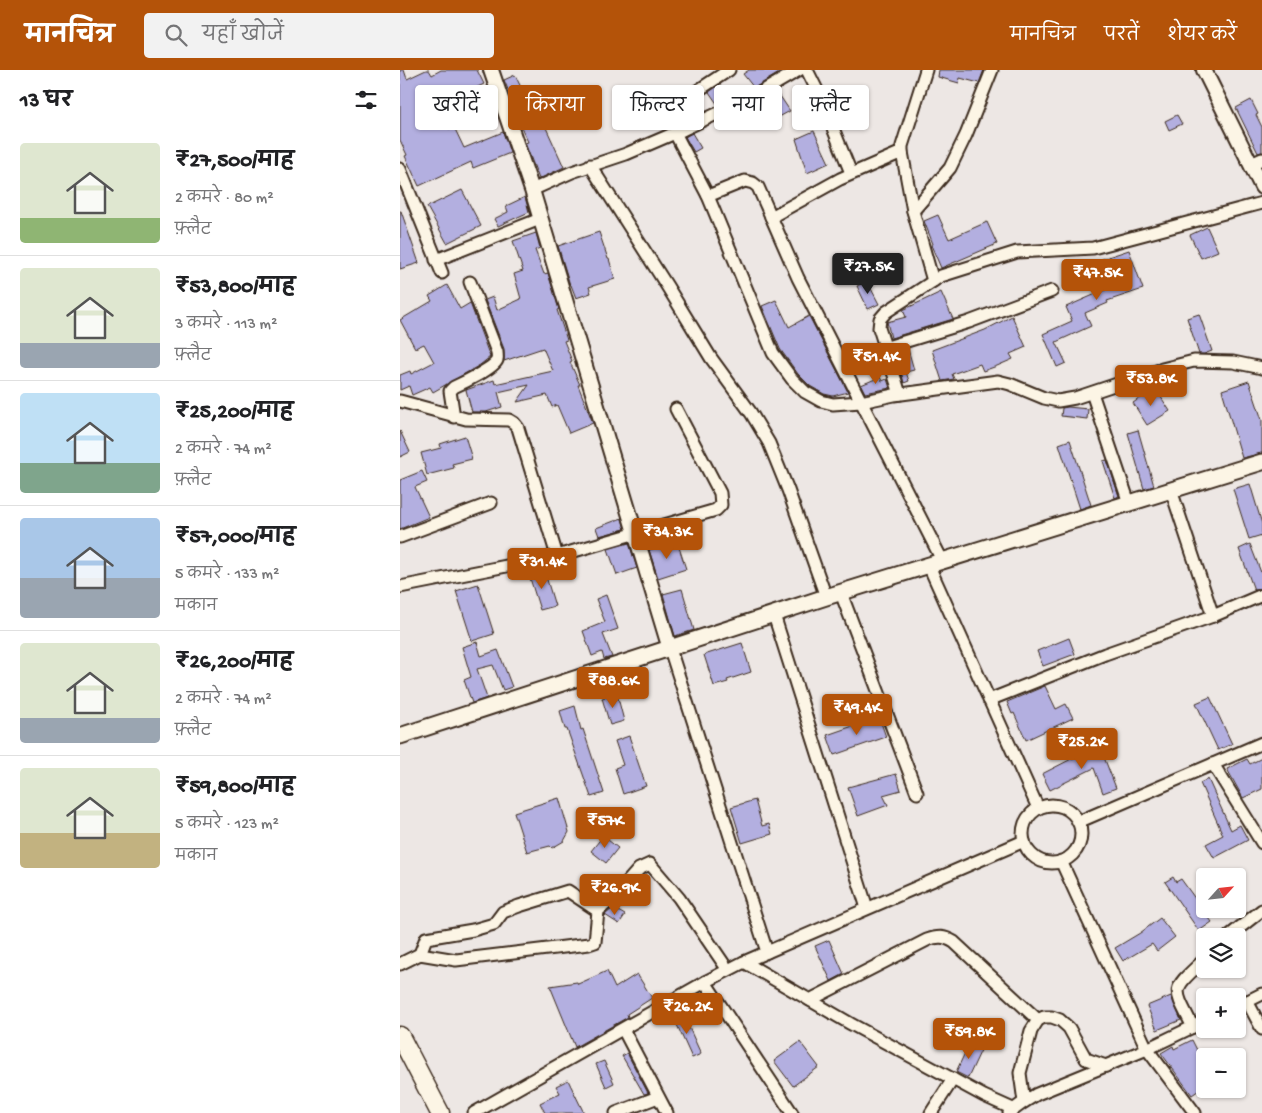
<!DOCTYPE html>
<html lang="hi">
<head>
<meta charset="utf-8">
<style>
	:root { --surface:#fff; --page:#f2f2f2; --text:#202124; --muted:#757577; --line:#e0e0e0; --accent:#b45309 }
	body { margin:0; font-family:"Gochi Hand","Playpen Sans Deva",sans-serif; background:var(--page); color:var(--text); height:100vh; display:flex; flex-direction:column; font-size:19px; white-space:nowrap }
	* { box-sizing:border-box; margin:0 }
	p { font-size:16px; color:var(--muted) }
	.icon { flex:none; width:28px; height:28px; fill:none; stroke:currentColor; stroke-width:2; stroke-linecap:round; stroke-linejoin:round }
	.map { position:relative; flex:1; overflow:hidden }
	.panel { display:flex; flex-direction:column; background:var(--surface); width:400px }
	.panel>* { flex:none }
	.top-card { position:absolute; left:15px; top:15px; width:475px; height:45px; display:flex; gap:10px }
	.needle { width:32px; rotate:63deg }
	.tools { position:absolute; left:796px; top:798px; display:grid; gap:10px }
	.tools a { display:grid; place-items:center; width:50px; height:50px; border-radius:5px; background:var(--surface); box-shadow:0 1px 4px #0004; font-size:25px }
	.price { position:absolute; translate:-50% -42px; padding:0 11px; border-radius:5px; background:var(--accent); color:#fff; font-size:16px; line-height:32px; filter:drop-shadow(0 1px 2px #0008) }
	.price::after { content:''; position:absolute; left:50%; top:30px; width:15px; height:11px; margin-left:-8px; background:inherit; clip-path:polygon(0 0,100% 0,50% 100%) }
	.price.current { background:#222; color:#fff }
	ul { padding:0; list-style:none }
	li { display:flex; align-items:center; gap:15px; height:125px; padding:0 20px }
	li+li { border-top:1px solid var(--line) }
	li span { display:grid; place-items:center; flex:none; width:140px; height:100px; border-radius:5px; color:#555 }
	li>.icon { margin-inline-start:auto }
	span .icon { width:60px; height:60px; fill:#fffc; stroke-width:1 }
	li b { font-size:21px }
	h2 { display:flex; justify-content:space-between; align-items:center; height:60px; padding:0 20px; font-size:21px }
	.tag { padding:0 18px; border-radius:5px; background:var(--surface); box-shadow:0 1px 4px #0004; font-size:18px; line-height:45px }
	.tag.current { background:var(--accent); color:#fff }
	header { display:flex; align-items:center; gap:30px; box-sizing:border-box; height:70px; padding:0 25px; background:var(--accent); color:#fff }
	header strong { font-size:24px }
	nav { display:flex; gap:28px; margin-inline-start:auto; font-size:18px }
	.search { width:350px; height:45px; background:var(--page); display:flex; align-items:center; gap:12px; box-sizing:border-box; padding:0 18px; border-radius:5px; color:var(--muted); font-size:19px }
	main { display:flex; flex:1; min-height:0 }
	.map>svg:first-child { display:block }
</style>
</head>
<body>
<header>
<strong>मानचित्र</strong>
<div class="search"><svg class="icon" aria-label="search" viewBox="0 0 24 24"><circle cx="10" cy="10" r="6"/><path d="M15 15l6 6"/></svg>यहाँ खोजें</div>
<nav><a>मानचित्र</a><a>परतें</a><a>शेयर करें</a></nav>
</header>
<main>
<section class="panel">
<h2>13 घर<svg class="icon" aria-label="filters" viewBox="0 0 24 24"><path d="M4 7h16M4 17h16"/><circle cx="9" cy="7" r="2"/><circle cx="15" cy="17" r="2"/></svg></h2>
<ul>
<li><span style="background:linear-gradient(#dfe7d0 75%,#8fb573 0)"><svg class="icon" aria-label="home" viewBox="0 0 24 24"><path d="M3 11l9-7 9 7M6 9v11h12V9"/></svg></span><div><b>₹27,500/माह</b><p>2 कमरे · 80 m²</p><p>फ़्लैट</p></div></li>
<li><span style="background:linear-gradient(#dfe7d0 75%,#9aa5b1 0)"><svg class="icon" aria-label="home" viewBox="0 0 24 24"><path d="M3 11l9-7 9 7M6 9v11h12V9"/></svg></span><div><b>₹53,800/माह</b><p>3 कमरे · 113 m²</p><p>फ़्लैट</p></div></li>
<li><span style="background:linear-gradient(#bfe0f5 70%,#7fa58c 0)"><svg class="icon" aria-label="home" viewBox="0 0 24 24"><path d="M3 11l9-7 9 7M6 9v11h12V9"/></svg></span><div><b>₹25,200/माह</b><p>2 कमरे · 74 m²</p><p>फ़्लैट</p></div></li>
<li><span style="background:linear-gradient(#a9c7e8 60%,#9aa5b1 0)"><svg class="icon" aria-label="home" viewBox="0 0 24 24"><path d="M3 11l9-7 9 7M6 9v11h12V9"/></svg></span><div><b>₹57,000/माह</b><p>5 कमरे · 133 m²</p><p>मकान</p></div></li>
<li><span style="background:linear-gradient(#dfe7d0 75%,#9aa5b1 0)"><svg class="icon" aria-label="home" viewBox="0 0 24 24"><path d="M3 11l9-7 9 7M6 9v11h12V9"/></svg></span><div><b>₹26,200/माह</b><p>2 कमरे · 74 m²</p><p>फ़्लैट</p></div></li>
<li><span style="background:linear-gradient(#dfe7d0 65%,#c2b280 0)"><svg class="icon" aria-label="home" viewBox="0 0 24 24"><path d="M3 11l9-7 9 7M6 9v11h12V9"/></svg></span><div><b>₹59,800/माह</b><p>5 कमरे · 123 m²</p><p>मकान</p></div></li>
</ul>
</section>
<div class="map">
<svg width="862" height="1043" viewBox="0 0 862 1043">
	<rect width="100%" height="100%" fill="#ede7e4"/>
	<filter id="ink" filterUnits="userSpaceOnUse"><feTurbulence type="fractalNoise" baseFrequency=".02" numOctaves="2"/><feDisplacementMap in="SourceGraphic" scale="10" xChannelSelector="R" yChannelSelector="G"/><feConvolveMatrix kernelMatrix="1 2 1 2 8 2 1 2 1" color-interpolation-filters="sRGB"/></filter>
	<g filter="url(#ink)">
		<!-- building -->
		<g fill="#b3afe0" stroke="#3b2a1e">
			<polygon points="0,0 4,0 7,9 26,0 29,0 32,5 41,0 77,0 84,14 49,31 45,24 28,32 39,56 47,53 49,59 54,57 64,78 103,62 110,83 73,98 71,92 19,116 5,86 7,85 0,70"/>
			<polygon points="349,0 384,0 354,18 343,4"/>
			<polygon points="539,0 584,0 579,13 560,8 559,13 538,7"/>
			<polygon points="115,5 132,40 137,38 164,97 139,109 125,73 128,72 117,48 119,46 104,10"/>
			<polygon points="319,15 328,30 318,35 309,22"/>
			<polygon points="380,26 390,41 368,53 360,39"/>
			<polygon points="851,30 858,44 856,45 862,57 862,82 858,83 836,38"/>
			<polygon points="777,45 782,54 769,60 765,51"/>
			<polygon points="414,61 429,93 407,103 396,69"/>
			<polygon points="292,63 301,78 294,82 285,67"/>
			<polygon points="62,120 81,156 47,173 27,137"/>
			<polygon points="125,127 129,142 98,156 94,149 108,142 106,136"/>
			<polygon points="0,141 1,141 19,193 0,199"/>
			<polygon points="538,145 549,169 587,152 597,174 541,198 531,175 533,174 524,151"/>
			<polygon points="807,157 818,181 801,188 790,165"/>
			<polygon points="199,162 208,189 209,189 215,209 189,217 191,223 176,228 171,215 170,215 158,176"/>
			<polygon points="136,163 140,178 135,180 144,204 148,203 159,239 157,240 167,270 164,271 172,291 170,292 180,315 178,315 193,353 169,363 157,335 152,337 147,325 117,332 129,315 98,322 102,337 86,342 72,342 66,320 94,310 95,314 153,301 143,278 104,291 104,279 85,230 93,227 97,240 121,229 114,204 123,201 113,171"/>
			<polygon points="729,180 743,219 707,231 708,233 685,243 691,256 656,272 666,293 657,297 643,264 672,251 666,237 712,217 702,189"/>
			<polygon points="467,211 479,234 468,239 457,216"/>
			<polygon points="47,215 60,239 70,233 90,287 80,295 33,322 30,317 12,325 9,316 0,320 0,305 10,301 11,304 34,292 24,274 15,278 0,250 32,231 29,226"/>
			<polygon points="541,222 553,249 491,268 487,252 506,247 503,240"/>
			<polygon points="376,230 389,257 409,246 448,322 433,326 424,324 410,316 398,304 380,279 362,236"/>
			<polygon points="799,244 812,281 804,284 799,284 787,248"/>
			<polygon points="612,246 626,277 610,284 613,289 597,296 583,301 580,294 552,304 554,309 542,311 532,280 585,260"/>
			<polygon points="508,279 514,300 506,302 509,311 504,313 496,282"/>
			<polygon points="480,307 482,311 487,309 490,318 465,323 461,315"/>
			<polygon points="849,311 862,350 862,383 842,388 822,320"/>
			<polygon points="755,318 770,341 747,355 733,333"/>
			<polygon points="668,337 688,339 687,349 661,346 662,338"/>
			<polygon points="738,360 754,416 744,419 728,363"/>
			<polygon points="0,361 10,382 0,387"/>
			<polygon points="65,366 72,389 52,394 54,398 27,405 21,383 41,378 40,374"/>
			<polygon points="670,370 691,435 680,439 659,374"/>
			<polygon points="707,390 719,426 715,428 703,391"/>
			<polygon points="22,401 27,412 15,417 29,447 0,459 0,410"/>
			<polygon points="850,414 862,454 862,465 849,469 833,419"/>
			<polygon points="222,448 225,459 199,466 196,458"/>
			<polygon points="277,471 286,499 258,508 249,480"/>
			<polygon points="229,473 237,498 217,505 208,479"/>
			<polygon points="850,474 862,505 862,518 854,520 839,479"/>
			<polygon points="144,500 155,536 140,540 129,505"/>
			<polygon points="78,514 94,564 72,571 56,521"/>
			<polygon points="282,519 294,560 275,566 263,524"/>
			<polygon points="206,525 218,559 203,564 212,587 204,589 202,582 192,586 183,561 205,552 196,529"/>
			<polygon points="669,568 675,584 643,596 637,581"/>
			<polygon points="77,572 81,586 98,580 112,617 103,620 93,595 77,599 87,628 72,633 64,610 71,607 62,577"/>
			<polygon points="342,573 351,602 327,610 328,612 314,616 304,585"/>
			<polygon points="645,616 656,639 666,634 673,648 626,670 614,643 612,644 607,632"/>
			<polygon points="217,624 224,651 210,655 202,628"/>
			<polygon points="810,627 832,674 818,680 796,633"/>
			<polygon points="175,636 181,660 183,659 204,723 191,727 167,659 165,659 160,641"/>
			<polygon points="479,647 486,667 434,685 427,665"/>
			<polygon points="229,666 246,716 223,724 215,698 223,695 215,671"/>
			<polygon points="700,677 716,718 703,723 694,698 650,720 642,704 685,682"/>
			<polygon points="862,688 862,719 843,728 827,699 847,689 850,694"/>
			<polygon points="496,704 501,720 483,725 488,735 458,746 448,717"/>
			<polygon points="808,709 831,760 840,755 848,770 814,788 806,774 823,765 800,713"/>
			<polygon points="159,728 169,762 164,771 152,778 150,776 127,782 114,742"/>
			<polygon points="355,730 362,756 369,754 372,764 342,773 331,737"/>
			<polygon points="203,766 218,778 206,793 191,781"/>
			<polygon points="773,807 776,812 781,809 812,852 799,861 765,812"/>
			<polygon points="213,838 225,845 219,854 205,845"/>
			<polygon points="760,848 775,867 757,881 752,874 723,891 715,878 740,863"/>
			<polygon points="429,870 444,904 431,911 415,876"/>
			<polygon points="207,901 215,918 237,904 252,928 227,944 228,947 175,977 150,916 177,912 178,914"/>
			<polygon points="771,926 781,950 757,960 747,936"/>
			<polygon points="282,942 301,984 292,988 273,946"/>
			<polygon points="792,970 805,996 805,1016 792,1025 761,983 773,976 774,979"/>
			<polygon points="400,972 419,997 393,1016 374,991"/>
			<polygon points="570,972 582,978 568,1008 556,1002"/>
			<polygon points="227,983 248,1023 244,1024 222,986"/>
			<polygon points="204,991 214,1013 206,1017 196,994"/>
			<polygon points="168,1010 184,1043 145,1043 140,1033 160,1023 156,1016"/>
		</g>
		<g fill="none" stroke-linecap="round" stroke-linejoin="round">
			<!-- minor casing -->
			<g stroke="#3b2a1e" stroke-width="15">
				<g id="minor">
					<polyline points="407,0 420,26 451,103"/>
					<polyline points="526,0 502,76 502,82 513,141 533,211"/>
					<path d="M282,60C278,49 275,42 282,31L329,0"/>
					<polyline points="275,63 308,126 373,283 392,309 405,322 421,331 433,334 461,332 494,325 598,311 610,314 644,328 658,331 675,328 762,299 794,291 833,292 862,298"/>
					<polyline points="851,94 862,89"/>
					<polyline points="190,95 267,216 311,288 351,343 369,373 388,420 426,527"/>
					<polyline points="0,99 42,203"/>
					<polyline points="132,120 172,102 226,84 282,60 353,27 399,0"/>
					<polyline points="308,126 345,111 353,113 358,117 398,208 543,492"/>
					<polyline points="513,141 550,98 566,65 592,0"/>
					<polyline points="371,147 440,109 502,82"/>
					<polyline points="36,190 140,149"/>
					<polyline points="484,278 569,252 652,221"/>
					<polyline points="692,323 729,433"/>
					<polyline points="500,324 479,258 480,249 486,242 541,206 617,182 693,178 862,133"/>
					<polyline points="0,331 66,349 109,350 114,353 118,358 157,486"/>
					<path d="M54,347L50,321L54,317C63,313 94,298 97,290C98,287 97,285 97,282L70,212"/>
					<polyline points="771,420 813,546"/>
					<polyline points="0,467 91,433"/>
					<polyline points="529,496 638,738"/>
					<polyline points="0,517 157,486 316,440 321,435 320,423 276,339"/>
					<polyline points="441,523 517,723"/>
					<polyline points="374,545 467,838"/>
					<polyline points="270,579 367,882"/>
					<polyline points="589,630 705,584 813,546 862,525"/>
					<polyline points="813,694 862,773"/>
					<circle cx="652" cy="764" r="29"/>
					<polyline points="678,752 862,673"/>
					<polyline points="661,791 747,979 795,1043"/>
					<polyline points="829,866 862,840"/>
					<polyline points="20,884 26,868 73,860 94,854 103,842 119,836 168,821 198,841"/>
					<polyline points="344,892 451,954 584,1026 613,1039"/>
					<polyline points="0,894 20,884 56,890 189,874 195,872 198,841 215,826 239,799 250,794 279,828 328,900"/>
					<polyline points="305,912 392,1043"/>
					<path d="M410,930L527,870C538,866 544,866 554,872L638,950"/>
					<polyline points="847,931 862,959"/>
					<polyline points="838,936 862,924"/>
					<path d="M793,957C772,916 771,921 805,889"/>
					<polyline points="223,959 267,1043"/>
					<polyline points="624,1032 620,1003 631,961 638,950 644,947 652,947 660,950 669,958 686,989 706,996"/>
					<polyline points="74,1043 305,912 344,892 624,771"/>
					<polyline points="216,1043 258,1027"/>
					<polyline points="531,1043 553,1009"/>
					<polyline points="609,1043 624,1032 637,1024 747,979 805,951"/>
				</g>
			</g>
			<!-- tertiary casing -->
			<g stroke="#3b2a1e" stroke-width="18">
				<g id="tertiary">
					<polyline points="91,0 132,120 270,579"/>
					<polyline points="804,0 862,117"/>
				</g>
			</g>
			<!-- secondary casing -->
			<g stroke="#3b2a1e" stroke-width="19">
				<polyline id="secondary" points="0,666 426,527 862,392"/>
			</g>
			<!-- primary casing -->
			<g stroke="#3b2a1e" stroke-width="21">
				<polyline id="primary" points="0,966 40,1043"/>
			</g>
			<!-- minor -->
			<use href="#minor" stroke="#fcf5e5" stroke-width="11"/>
			<!-- tertiary -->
			<use href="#tertiary" stroke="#fcf5e5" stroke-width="14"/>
			<!-- secondary -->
			<use href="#secondary" stroke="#fcf5e5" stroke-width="15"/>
			<!-- primary -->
			<use href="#primary" stroke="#fcf5e5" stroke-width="18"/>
		</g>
	</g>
</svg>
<div class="tools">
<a><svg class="needle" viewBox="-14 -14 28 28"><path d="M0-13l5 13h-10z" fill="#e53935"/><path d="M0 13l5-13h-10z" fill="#757577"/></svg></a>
<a><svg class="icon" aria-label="layers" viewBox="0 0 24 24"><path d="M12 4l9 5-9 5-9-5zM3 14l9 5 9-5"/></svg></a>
<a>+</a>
<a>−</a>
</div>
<b class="price current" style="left:468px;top:225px">₹27.5K</b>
<b class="price" style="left:697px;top:231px">₹47.5K</b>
<b class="price" style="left:476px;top:315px">₹51.4K</b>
<b class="price" style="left:751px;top:337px">₹53.8K</b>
<b class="price" style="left:267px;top:490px">₹34.3K</b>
<b class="price" style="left:142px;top:520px">₹31.4K</b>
<b class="price" style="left:213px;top:639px">₹88.6K</b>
<b class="price" style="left:457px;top:666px">₹49.4K</b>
<b class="price" style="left:682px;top:700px">₹25.2K</b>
<b class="price" style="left:205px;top:779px">₹57K</b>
<b class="price" style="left:215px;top:846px">₹26.9K</b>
<b class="price" style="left:287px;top:965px">₹26.2K</b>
<b class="price" style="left:569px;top:990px">₹59.8K</b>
<div class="top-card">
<a class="tag">खरीदें</a>
<a class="tag current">किराया</a>
<a class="tag">फ़िल्टर</a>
<a class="tag">नया</a>
<a class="tag">फ़्लैट</a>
</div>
</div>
</main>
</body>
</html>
